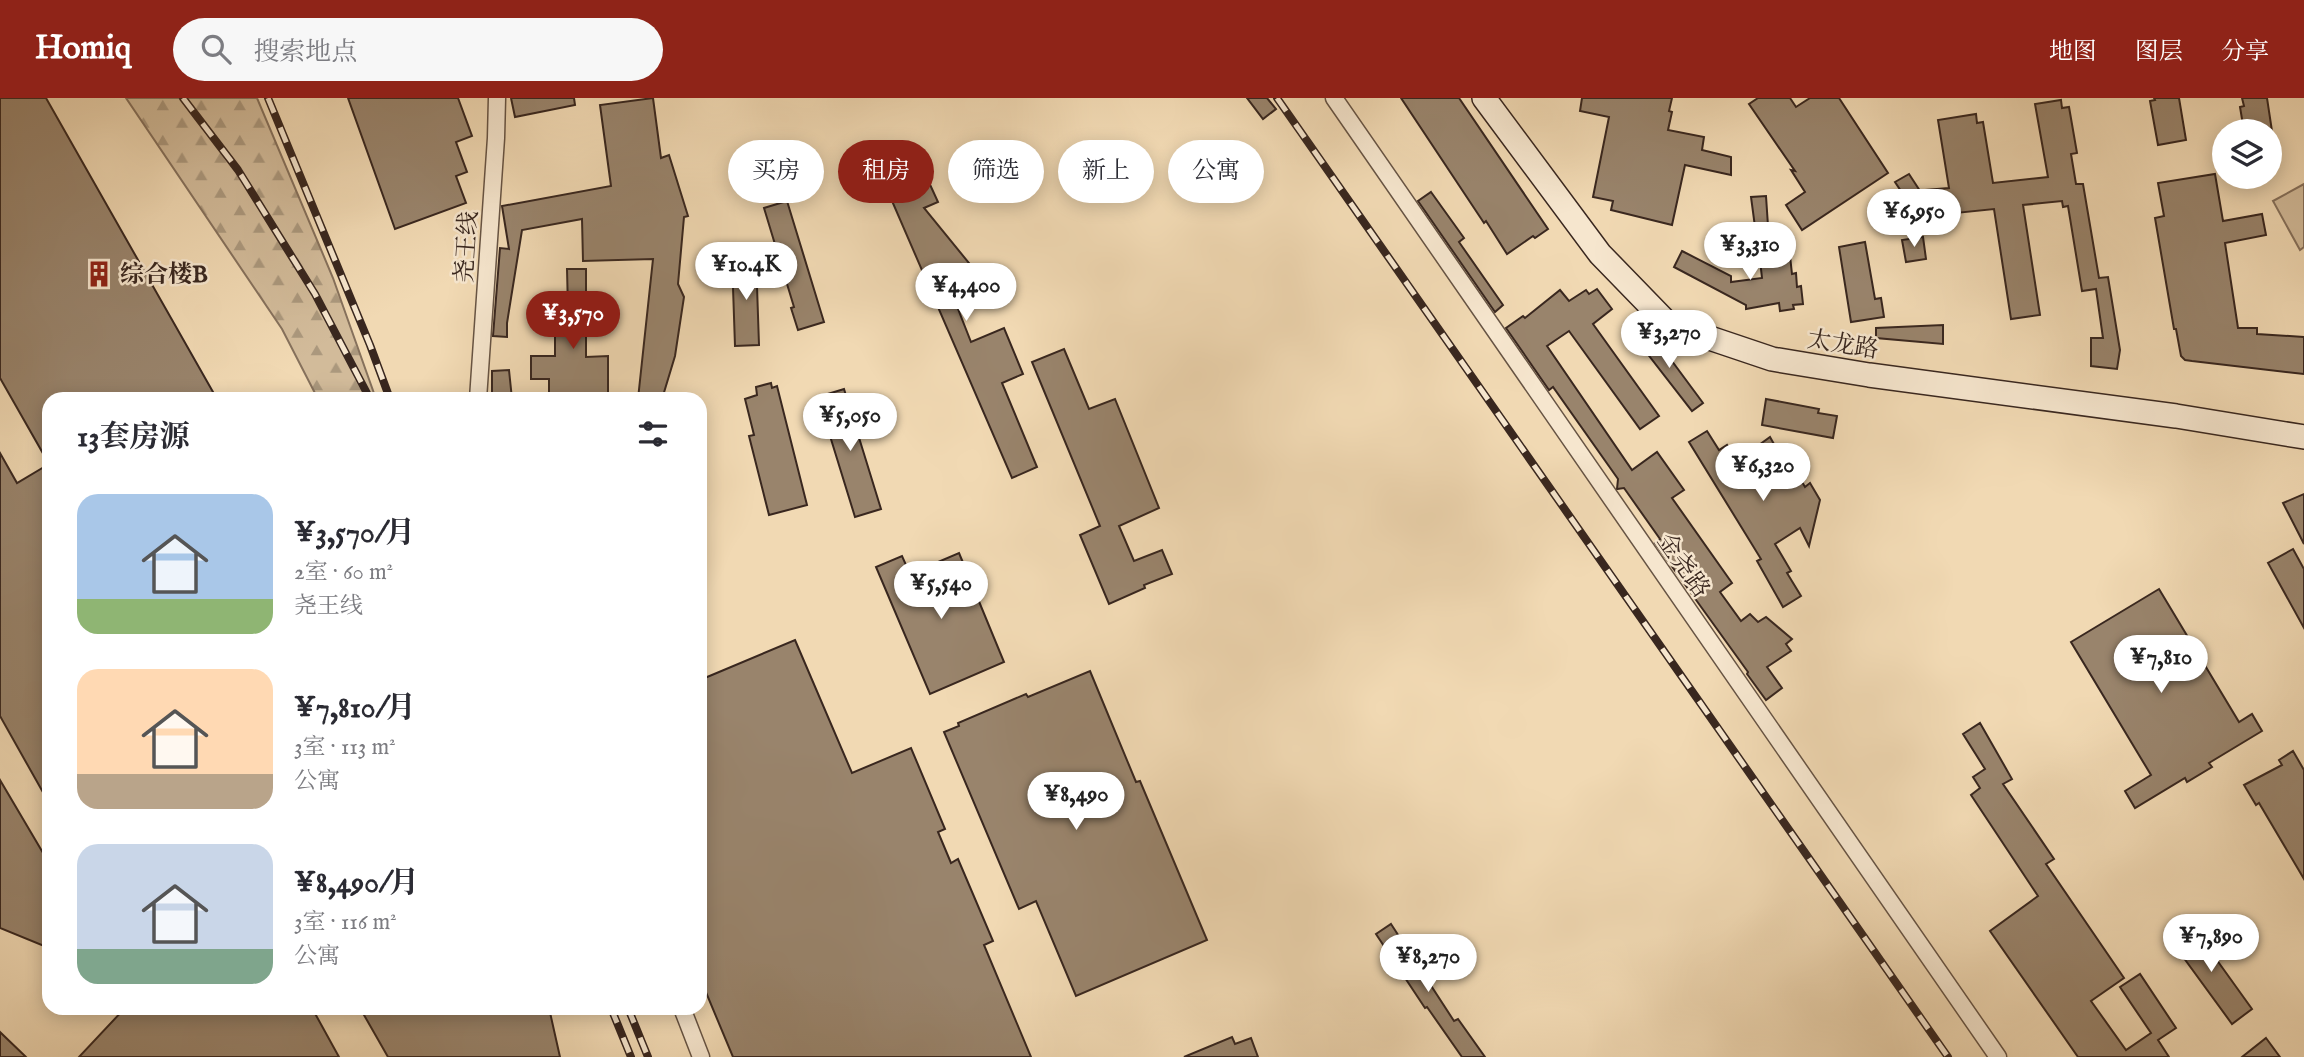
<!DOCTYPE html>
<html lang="zh">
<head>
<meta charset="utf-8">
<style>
	:root { --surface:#fff; --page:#f7f7f7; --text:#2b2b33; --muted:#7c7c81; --accent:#8f2418 }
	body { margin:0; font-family:"IM FELL English","Noto Serif SC",serif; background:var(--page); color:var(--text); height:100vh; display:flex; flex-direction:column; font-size:26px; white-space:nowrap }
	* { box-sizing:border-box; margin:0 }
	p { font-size:23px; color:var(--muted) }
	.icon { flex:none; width:38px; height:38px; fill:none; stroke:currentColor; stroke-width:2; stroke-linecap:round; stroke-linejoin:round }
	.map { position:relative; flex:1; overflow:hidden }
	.sheet { position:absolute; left:42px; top:294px; width:665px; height:623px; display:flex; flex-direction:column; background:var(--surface); border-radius:21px; box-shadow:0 4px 18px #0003 }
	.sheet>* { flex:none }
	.hud { position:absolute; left:728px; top:42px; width:665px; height:63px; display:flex; gap:14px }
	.tools { position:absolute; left:2212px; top:21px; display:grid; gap:14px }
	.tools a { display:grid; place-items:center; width:70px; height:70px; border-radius:50%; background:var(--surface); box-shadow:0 4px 18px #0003; font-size:35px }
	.price { position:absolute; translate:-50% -60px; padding:0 16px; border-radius:24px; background:#fff; color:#222; font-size:23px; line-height:46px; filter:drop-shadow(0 2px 4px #0008) }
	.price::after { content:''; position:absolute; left:50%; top:42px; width:21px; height:16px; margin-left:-10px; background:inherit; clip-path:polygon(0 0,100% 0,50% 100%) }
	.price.selected { background:var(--accent); color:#fff }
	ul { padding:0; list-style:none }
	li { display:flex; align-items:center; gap:21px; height:175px; padding:0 35px }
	li span { display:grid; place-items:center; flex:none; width:196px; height:140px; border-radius:21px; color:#555 }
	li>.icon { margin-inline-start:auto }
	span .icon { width:84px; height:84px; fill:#fffc; stroke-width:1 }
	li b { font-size:30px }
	h2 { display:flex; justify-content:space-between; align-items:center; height:84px; padding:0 35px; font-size:30px }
	.tag { padding:0 24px; border-radius:32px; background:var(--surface); box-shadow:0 4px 18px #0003; font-size:24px; line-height:63px }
	.tag.selected { background:var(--accent); color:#fff }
	header { display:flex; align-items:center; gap:42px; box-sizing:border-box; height:98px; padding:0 35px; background:var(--accent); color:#fff }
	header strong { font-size:33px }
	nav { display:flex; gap:38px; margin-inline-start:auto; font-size:24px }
	.search { width:490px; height:63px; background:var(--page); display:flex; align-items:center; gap:18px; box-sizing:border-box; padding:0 24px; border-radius:38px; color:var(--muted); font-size:26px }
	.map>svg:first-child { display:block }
</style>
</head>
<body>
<header>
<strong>Homiq</strong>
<div class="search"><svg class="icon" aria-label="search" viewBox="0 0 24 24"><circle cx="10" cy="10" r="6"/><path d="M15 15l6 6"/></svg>搜索地点</div>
<nav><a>地图</a><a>图层</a><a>分享</a></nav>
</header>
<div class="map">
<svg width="2304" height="959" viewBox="0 0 2304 959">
	<defs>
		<pattern id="forest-firs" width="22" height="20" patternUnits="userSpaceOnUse" patternTransform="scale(1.75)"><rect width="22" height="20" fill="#d2bb9a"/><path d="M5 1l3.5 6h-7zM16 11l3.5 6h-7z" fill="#ab987d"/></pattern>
	</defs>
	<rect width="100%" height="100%" fill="#f1d9b3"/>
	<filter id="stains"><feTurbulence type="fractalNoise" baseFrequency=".00286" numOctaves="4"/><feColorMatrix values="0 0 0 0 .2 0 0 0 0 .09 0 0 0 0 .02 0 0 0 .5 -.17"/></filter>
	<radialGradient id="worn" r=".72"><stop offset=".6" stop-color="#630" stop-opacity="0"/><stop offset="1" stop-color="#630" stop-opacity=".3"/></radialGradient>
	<!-- forest -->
	<polygon fill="url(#forest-firs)" stroke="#86715c" stroke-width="2" points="126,0 257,0 333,180 376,301 318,301 282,231"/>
	<!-- pitch -->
	<polygon fill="#d2bb9a" stroke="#86715c" stroke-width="2" points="2304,86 2304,149 2300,152 2273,103"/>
	<!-- building -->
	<g fill="#99846c" stroke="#39271f" stroke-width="2">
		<polygon points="0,0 46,0 217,301 49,301 49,705 0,618 0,355 17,385 49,366 0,280"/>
		<polygon points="348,0 458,0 472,38 456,44 467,74 456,78 466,105 395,131"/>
		<polygon points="511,0 574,0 575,7 515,19"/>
		<polygon points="653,0 661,60 669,57 688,118 684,119 678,186 684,199 675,258 662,301 638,301 653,161 583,163 582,121 522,132 507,225 507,239 493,238 500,150 509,151 502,108 611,88 600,7"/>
		<polygon points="1247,0 1267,0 1276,11 1263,21"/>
		<polygon points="1401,0 1459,0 1548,131 1535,140 1533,138 1507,156 1486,123 1484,125"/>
		<polygon points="1582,0 1672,0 1669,13 1672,14 1668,32 1704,39 1702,52 1731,59 1731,77 1685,67 1672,127 1611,112 1613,103 1593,99 1609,19 1580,13"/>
		<polygon points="1758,0 1790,0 1796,9 1810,0 1839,0 1888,75 1802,132 1786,107 1805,94 1791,72 1795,73 1749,6"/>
		<polygon points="2154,0 2179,0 2186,42 2158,47 2150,3 2155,2"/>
		<polygon points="2242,0 2267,0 2272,33 2244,33 2240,9 2244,8"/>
		<polygon points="2061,2 2062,10 2069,9 2077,55 2071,56 2076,86 2083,86 2099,180 2108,179 2120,252 2117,271 2091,268 2091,240 2103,240 2096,191 2082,193 2068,108 2063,109 2062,103 2023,107 2040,217 2011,221 1994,111 1956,115 1956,111 1929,114 1926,92 1949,90 1938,22 1976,16 1977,25 1983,24 1993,85 2048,79 2035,6"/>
		<polygon points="1909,76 1922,96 1909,105 1895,84"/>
		<polygon points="2215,76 2223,123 2262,116 2266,137 2225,145 2238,230 2257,230 2257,236 2304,239 2304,276 2192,263 2185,262 2181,258 2176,231 2174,231 2155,120 2164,118 2158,85"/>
		<polygon points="927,80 938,104 924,110 982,181 951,193 971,244 1004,230 1023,276 1002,285 1037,369 1012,380 889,96"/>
		<polygon points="1431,94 1464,140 1459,144 1503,207 1495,214 1418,103"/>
		<polygon points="1766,98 1769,143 1757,144 1751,99"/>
		<polygon points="787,103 824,224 798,232 791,210 794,209 764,110"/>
		<polygon points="1923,139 1926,161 1906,164 1902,142"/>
		<polygon points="1865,144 1875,201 1881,200 1884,219 1851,224 1839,149"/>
		<polygon points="1682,153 1731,178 1731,184 1762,180 1760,162 1790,158 1792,176 1796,175 1797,189 1801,188 1803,206 1793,207 1794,211 1780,213 1779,205 1746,211 1746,207 1674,169"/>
		<polygon points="756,159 759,247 735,248 732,160"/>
		<polygon points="567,171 586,171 586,259 608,258 608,301 549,301 549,281 531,281 531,258 555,258 555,211 568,211"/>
		<polygon points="1597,191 1612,211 1593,226 1659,318 1640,331 1569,233 1547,248 1632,372 1657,354 1684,392 1672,400 1732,485 1720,494 1741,523 1750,516 1758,524 1766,519 1792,541 1786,546 1791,553 1767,569 1782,590 1766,602 1747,576 1748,574 1655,445 1660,441 1624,390 1617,391 1618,381 1553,289 1549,292 1506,230 1523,218 1525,220 1560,192 1569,203 1586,192 1589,196"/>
		<polygon points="1943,227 1943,246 1876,240 1876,230"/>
		<polygon points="1649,232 1703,305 1692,313 1636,241"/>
		<polygon points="1064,251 1089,311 1115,301 1159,410 1119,428 1134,463 1162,452 1172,476 1144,487 1145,490 1109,506 1080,437 1100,428 1032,264"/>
		<polygon points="509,272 512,301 492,301 492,273"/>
		<polygon points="771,285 772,290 777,288 807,407 769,417 749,338 754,337 745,301 757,297 756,289"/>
		<polygon points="844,291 881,411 855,419 818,299"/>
		<polygon points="1766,301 1819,311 1818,315 1837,318 1833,340 1762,327"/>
		<polygon points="1707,333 1719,352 1727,347 1737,363 1770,339 1789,373 1794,370 1805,389 1810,385 1820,402 1809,448 1800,430 1775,446 1791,473 1787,475 1801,498 1783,509 1757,463 1761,461 1689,344"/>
		<polygon points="2304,396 2304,446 2283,405"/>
		<polygon points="2293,451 2304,471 2304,530 2268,465"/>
		<polygon points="959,455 1004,564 930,596 876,469 902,458 910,476"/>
		<polygon points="2159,491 2239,624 2252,616 2262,633 2209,665 2212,669 2187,684 2185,680 2135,710 2125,693 2151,677 2071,544"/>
		<polygon points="795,542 852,675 911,650 945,731 938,734 951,765 958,761 993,843 984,847 1031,959 733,959 700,880 700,582"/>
		<polygon points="1090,573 1136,684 1140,683 1207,842 1076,898 1036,803 1019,811 944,634 959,628 958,625 1026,596 1028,599"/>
		<polygon points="1980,625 2012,681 2003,686 2054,761 2046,766 2124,880 2091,903 2126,952 2151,935 2120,889 2140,876 2176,930 2158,942 2169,959 2078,959 1990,833 2038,798 1971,697 1980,690 1973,679 1985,671 1963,636"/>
		<polygon points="2293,653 2304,672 2304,781 2259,705 2256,707 2244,687 2282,667 2279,662"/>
		<polygon points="0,682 49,765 49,850 0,830"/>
		<polygon points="1391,826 1454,923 1458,921 1485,959 1462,959 1427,909 1425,910 1376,836"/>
		<polygon points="2191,826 2252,911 2232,926 2170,841"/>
		<polygon points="125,910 312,910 339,959 79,959"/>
		<polygon points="360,910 549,910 560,959 388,959"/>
		<polygon points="0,934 26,959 0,959"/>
		<polygon points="1232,939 1235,946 1251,940 1258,959 1184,959"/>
		<polygon points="2266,940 2280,959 2242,959"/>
	</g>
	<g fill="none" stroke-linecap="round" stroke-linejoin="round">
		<!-- street casing -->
		<g stroke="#675444" stroke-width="19">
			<g id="street">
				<polyline points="1334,0 1998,959"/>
				<polyline points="478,301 496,40 497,0"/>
				<polyline points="682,910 701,959"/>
			</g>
		</g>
		<!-- secondary casing -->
		<g stroke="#39271f" stroke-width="26">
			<polyline id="secondary" points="1484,0 1600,156 1668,226 1772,261 1869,277 2176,318 2304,339"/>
		</g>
		<!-- street -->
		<use href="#street" stroke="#f6e6ce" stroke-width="16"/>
		<!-- secondary -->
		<use href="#secondary" stroke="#f6e6ce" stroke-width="23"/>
		<!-- rail casing -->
		<g stroke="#39271f" stroke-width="8">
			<g id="rail">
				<polyline points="183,0 238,72 315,196 370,301"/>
				<polyline points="268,0 370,247 390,301"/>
				<polyline points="1277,0 1948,959"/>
				<polyline points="611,910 631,959"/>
				<polyline points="628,910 648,959"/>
			</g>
		</g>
		<!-- rail -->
		<use href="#rail" stroke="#f6e6ce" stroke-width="5" stroke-dasharray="16" stroke-linecap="butt"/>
	</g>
	<!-- icons -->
	<defs>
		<g id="building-bare" transform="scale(2.1)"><path d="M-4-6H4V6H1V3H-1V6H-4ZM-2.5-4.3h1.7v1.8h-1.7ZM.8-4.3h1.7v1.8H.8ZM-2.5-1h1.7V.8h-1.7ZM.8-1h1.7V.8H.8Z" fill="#8f2418" stroke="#f6e6ce" stroke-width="2.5" paint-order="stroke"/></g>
	</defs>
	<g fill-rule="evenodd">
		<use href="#building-bare" x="99" y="176"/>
	</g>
	<g text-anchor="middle" stroke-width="5" stroke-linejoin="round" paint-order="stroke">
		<!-- street labels -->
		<g font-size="24" fill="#39271f" stroke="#f6e6ce">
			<text transform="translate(466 149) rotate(-86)" y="8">尧王线</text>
			<text transform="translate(1843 246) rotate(9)" y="8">太龙路</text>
			<text transform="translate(1684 467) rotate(55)" y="8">金尧路</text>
		</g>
		<!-- poi labels -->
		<g font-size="24" font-weight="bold" fill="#39271f" stroke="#f6e6ce" text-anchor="start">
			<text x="120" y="184">综合楼B</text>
		</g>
	</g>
	<rect width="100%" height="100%" filter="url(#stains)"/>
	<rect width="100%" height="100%" fill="url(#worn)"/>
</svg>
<div class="tools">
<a><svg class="icon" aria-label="layers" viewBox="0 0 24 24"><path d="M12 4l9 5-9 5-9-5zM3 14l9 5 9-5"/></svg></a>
</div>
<b class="price" style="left:1914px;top:151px">¥6,950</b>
<b class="price" style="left:1750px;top:184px">¥3,310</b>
<b class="price" style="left:746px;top:204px">¥10.4K</b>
<b class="price" style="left:966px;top:225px">¥4,400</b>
<b class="price selected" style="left:573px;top:253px">¥3,570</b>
<b class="price" style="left:1669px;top:272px">¥3,270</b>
<b class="price" style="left:850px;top:355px">¥5,050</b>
<b class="price" style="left:1763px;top:405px">¥6,320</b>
<b class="price" style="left:941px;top:523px">¥5,540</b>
<b class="price" style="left:2161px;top:597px">¥7,810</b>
<b class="price" style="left:1076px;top:734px">¥8,490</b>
<b class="price" style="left:2211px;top:876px">¥7,890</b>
<b class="price" style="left:1428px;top:896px">¥8,270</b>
<div class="hud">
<a class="tag">买房</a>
<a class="tag selected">租房</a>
<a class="tag">筛选</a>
<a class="tag">新上</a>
<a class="tag">公寓</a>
</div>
<section class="sheet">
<h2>13套房源<svg class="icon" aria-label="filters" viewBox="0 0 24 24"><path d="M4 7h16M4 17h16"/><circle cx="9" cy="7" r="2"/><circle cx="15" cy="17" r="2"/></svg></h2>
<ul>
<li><span style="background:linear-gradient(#a9c7e8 75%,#8fb573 0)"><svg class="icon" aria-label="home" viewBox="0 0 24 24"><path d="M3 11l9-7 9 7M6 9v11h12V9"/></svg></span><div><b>¥3,570/月</b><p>2室 · 60 m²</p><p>尧王线</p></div></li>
<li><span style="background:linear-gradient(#ffd9b3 75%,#b9a48a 0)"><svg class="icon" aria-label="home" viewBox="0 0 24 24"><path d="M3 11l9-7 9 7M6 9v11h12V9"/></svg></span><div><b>¥7,810/月</b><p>3室 · 113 m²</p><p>公寓</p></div></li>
<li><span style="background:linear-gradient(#c9d6e8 75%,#7fa58c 0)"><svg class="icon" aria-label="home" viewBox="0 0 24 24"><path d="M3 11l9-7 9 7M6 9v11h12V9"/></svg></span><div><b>¥8,490/月</b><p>3室 · 116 m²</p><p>公寓</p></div></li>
</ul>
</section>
</div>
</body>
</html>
